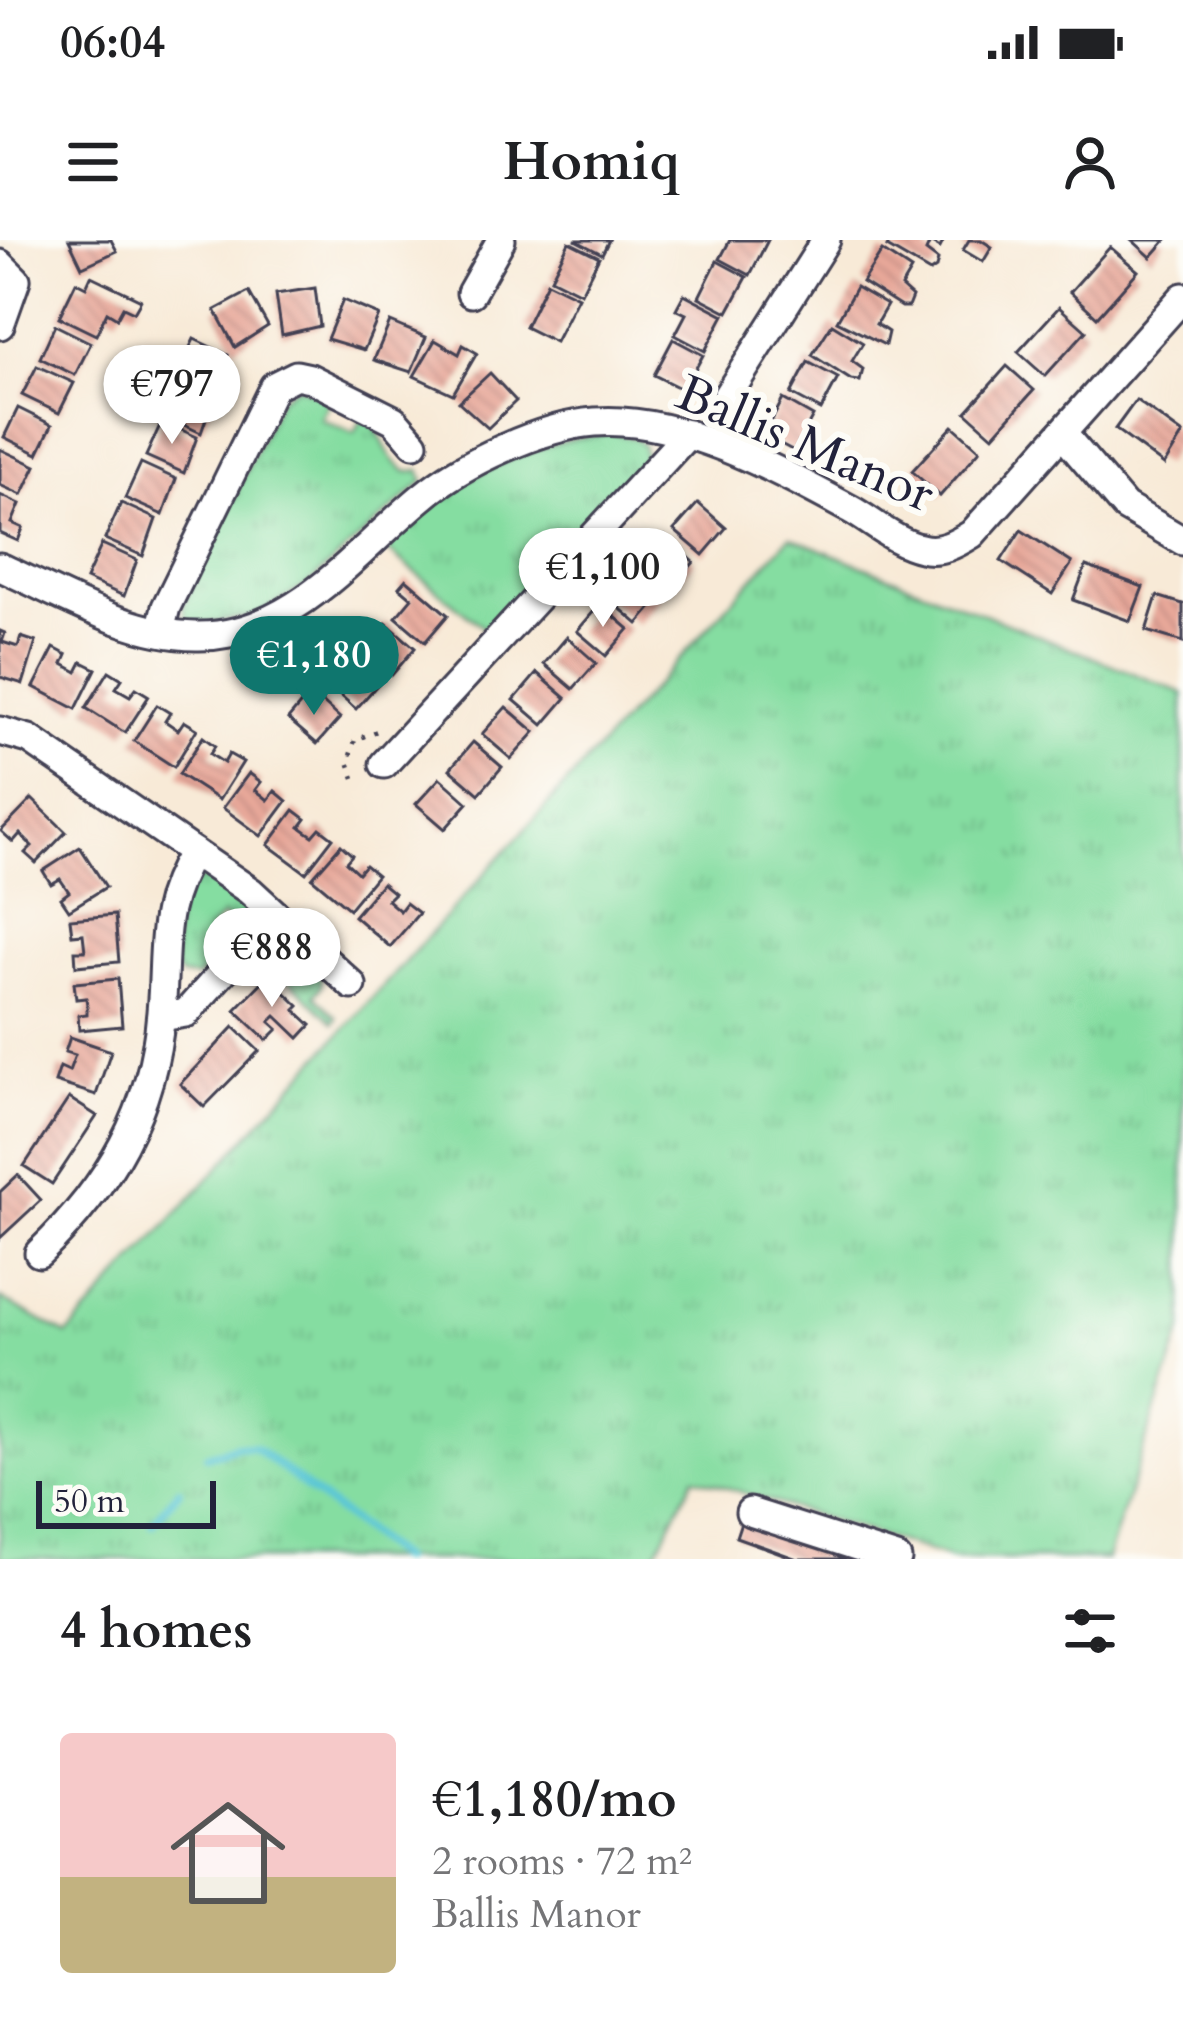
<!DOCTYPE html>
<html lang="en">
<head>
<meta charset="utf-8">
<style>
	:root { --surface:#fff; --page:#f6f6f6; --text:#202124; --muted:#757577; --line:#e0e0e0; --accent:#0f766e }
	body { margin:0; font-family:Cardo,serif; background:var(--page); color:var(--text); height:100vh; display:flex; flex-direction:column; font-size:45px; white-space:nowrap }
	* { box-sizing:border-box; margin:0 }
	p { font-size:39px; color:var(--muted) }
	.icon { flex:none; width:66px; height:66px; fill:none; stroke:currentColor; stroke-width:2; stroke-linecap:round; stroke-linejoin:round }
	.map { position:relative; height:1319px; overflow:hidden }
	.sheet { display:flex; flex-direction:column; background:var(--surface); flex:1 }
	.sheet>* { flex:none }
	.scale { position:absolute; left:36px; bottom:30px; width:180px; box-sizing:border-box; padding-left:12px; border:6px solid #22223b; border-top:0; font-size:33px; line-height:42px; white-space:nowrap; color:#22223b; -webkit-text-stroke:9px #fdfcf7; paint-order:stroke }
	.price { position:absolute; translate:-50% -102px; padding:0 27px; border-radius:42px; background:#fff; color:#222; font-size:39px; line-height:78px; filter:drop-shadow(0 3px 6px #0008) }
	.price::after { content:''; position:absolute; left:50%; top:72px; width:36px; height:27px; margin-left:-18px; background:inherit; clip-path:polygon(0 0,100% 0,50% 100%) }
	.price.on { background:var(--accent); color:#fff }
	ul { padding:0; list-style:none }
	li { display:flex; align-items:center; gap:36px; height:300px; padding:0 60px }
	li+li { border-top:3px solid var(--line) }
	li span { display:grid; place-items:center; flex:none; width:336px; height:240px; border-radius:12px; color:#555 }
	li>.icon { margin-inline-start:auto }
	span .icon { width:144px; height:144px; fill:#fffc; stroke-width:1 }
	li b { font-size:51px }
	h2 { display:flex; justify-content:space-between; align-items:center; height:144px; padding:0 60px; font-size:51px }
	.status { display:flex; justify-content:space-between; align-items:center; height:84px; padding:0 60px; background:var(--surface); direction:ltr }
	.status svg { height:33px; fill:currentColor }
	header { display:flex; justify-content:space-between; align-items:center; height:156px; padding:0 60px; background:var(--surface); font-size:54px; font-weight:800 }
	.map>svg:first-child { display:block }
</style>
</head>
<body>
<div class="status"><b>06:04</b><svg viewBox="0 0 49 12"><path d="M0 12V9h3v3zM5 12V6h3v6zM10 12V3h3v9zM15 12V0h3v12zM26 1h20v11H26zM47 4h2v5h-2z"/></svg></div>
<header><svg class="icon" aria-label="menu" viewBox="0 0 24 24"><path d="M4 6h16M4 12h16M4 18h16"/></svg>Homiq<svg class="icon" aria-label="person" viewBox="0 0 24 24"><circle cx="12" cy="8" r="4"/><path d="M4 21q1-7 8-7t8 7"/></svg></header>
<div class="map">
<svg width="1183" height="1319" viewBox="0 0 1183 1319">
	<defs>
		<pattern id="grass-tufts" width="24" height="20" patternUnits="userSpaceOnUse" patternTransform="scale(3)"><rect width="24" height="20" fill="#85dda1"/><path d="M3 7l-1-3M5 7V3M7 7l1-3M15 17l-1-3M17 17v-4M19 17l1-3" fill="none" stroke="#73bd8c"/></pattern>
		<pattern id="building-back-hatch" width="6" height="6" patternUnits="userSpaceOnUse" patternTransform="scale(3)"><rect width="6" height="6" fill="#e7a799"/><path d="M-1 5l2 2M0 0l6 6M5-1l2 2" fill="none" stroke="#c68f85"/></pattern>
	</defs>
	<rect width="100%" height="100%" fill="#fdfcf7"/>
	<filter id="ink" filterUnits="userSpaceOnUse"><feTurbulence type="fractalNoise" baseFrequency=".00833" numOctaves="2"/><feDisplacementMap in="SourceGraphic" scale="24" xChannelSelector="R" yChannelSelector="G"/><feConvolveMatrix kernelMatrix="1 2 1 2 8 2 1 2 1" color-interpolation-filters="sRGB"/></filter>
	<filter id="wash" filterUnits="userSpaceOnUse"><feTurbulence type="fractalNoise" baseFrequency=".004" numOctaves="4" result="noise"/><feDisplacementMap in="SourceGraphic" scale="48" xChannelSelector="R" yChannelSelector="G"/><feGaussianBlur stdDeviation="2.7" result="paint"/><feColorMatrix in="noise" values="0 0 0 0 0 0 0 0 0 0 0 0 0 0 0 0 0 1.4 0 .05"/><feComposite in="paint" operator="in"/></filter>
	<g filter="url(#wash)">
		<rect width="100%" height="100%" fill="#f8ead7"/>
		<!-- grass -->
		<g fill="url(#grass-tufts)" stroke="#54806e" stroke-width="3">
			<path d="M297,146L330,159L321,179L354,193L364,176C386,193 380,214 407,232L420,230L424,241L308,344L255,376L194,385L186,378L183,366L280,158Z"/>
			<path d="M612,193L634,198L643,205L646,225L491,394L384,307C400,292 415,273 433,261C486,225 549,199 612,193Z"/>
			<polygon points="790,297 1183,453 1183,1088 1107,1319 952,1319 694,1237 653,1319 0,1319 0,1058 67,1095"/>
			<path d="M204,638L221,643L319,730L321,746L314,755L337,778L334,783L275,727L269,732L263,727L254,737L244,727L258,711L223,676L207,692L220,707L218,717L197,738L181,736L174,727C176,695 168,651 204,638Z"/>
		</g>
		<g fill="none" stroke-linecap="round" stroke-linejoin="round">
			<!-- stream -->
			<g stroke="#5cc7d6" stroke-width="8">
				<polyline points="207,1216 236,1206 254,1207 400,1319"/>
				<polyline points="153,1284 179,1250"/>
			</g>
		</g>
		<g id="blocks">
			<!-- building -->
			<g fill="url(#building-back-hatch)">
				<polygon points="69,0 111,0 117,11 82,27"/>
				<polygon points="575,0 609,0 602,14"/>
				<polygon points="730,0 768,0 750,35 720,19"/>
				<polygon points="891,0 944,0 940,8 930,2 926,11 938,20 936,28 930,32 887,7"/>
				<polygon points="969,0 981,0 992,7 983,22 963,10"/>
				<polygon points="1132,0 1166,0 1151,17"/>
				<polygon points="569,2 599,17 581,53 551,38"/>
				<polygon points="1110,7 1138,31 1097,77 1070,52"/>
				<polygon points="882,11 911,30 901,47 912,57 908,67 901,67 862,42"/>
				<polygon points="717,21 747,37 728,72 699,57"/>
				<polygon points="91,36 141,60 134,72 123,67 117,78 107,72 96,95 59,77 76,42 86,47"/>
				<polygon points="547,42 578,57 555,102 525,87"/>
				<polygon points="856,47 887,65 876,84 888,92 885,105 837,81"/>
				<polygon points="315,48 320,86 282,95 276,54"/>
				<polygon points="249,52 268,86 235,107 215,70"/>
				<polygon points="684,54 724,75 705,111 675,95 686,74 676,69"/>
				<polygon points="343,60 379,75 364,110 327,99"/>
				<polygon points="1059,67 1086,91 1045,136 1018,112"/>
				<polygon points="390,82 426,97 411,132 374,120"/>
				<polygon points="832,84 863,103 852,121 863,129 860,141 851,140 812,115"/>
				<polygon points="55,85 91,103 75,135 40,118"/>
				<polygon points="194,99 228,115 216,151 177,134"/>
				<polygon points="673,99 703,115 684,150 654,135"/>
				<polygon points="435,100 459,114 463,105 477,113 453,154 414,136"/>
				<polygon points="808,122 838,138 821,170 791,154"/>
				<polygon points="37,126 74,143 59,173 22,155"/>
				<polygon points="1007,126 1034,150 993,196 966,172"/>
				<polygon points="490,133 516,161 488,188 459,162"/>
				<polygon points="179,140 214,156 201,193 163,175"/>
				<polygon points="783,159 813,176 794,211 764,195"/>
				<polygon points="1136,160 1183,194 1164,225 1115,189"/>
				<polygon points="18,168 52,185 38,214 4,197"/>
				<polygon points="162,181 197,197 184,233 146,216"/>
				<polygon points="953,186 980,210 940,256 912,231"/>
				<polygon points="0,209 36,226 22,255 0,245"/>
				<polygon points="141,223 176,239 163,275 125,258"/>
				<polygon points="0,255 20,264 12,283 23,288 18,301 0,293"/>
				<polygon points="121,263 156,279 143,316 105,299"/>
				<polygon points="698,263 726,288 703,315 674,290"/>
				<polygon points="1021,290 1072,323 1052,354 1001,321"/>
				<polygon points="665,296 694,322 671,348 642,323"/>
				<polygon points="102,304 137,320 124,356 86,339"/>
				<polygon points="1086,326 1143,347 1130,381 1073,360"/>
				<polygon points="632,332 661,357 638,384 609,359"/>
				<polygon points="406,339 448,375 425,402 396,377 412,358 399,347"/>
				<polygon points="1157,356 1183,364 1183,402 1146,391"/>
				<polygon points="600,364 629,389 606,416 577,391"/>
				<polygon points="386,383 415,408 392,435 363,410"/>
				<polygon points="0,391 5,393 2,402 18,407 21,397 36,402 23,444 0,437"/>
				<polygon points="567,397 596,423 573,449 544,424"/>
				<polygon points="54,408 67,415 63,424 77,432 82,422 96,429 76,469 34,447"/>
				<polygon points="351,417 380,442 356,469 328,444"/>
				<polygon points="109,431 122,439 116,448 130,456 136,448 149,456 125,493 86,468"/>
				<polygon points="537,433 566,458 543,485 514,460"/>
				<polygon points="311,452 340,478 317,504 288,479"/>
				<polygon points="157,465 170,473 165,481 178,490 184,481 197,489 174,527 134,501"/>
				<polygon points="506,467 535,492 511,519 482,494"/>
				<polygon points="203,497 215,506 210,514 224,523 229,514 243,522 219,560 179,534"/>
				<polygon points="473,502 502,527 479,554 450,529"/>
				<polygon points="249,533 261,542 255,550 262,555 268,560 275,551 287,561 261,596 223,568"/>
				<polygon points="440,538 468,563 445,589 416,564"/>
				<polygon points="32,559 66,592 36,623 25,613 32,606 20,594 13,602 1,591"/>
				<polygon points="294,570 306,579 300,587 307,592 313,596 320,588 333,598 306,633 268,605"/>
				<polygon points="341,605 352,615 346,622 358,633 365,625 377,635 349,669 312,638"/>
				<polygon points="80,607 106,647 69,670 61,658 69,652 60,639 51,644 43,631"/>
				<polygon points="382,643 394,653 387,660 400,671 406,663 419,673 390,707 354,676"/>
				<polygon points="115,675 119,722 76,726 75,711 85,711 83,694 72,695 70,679"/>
				<polygon points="268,736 299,766 295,770 311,785 299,798 276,776 270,782 278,789 267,800 235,770"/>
				<polygon points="118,739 122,786 79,790 78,775 87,774 87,765 86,758 76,759 74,743"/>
				<polygon points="234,787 259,811 204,867 180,844"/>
				<polygon points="70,797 111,811 96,855 55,842 60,827 69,831 75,815 65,812"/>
				<polygon points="69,858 97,876 52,944 24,926"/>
				<polygon points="18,935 41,960 0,998 0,952"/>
				<polygon points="742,1279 848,1319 797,1319 736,1297"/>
			</g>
		</g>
	</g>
	<g filter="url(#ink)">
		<use href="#blocks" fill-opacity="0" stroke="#424052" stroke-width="3"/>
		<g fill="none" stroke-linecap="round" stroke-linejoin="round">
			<!-- minor casing -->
			<g stroke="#424052" stroke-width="33">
				<g id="minor">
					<polyline points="0,24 16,40 0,85"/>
					<polyline points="471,53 501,0"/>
					<polyline points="722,164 826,0"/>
					<polyline points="1062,193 1125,267 1183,301"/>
					<path d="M0,327C61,354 127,395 196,396C292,398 354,313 422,257C462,223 542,186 595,182C678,175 778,230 850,269C872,281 896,303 921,308C940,313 956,304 972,294L1183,57"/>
					<polyline points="160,391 166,367 274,146 296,135 310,138 394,180 414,203"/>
					<polyline points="0,491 29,499 250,651 352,745"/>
					<polyline points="384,524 688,194"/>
					<polyline points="161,777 186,773 244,708"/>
					<path d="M39,1013C109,946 153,871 161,772C167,708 157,670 193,612"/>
					<polyline points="750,1272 897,1319"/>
				</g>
			</g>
			<!-- path -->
			<polyline stroke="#424052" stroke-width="4.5" stroke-dasharray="3 9" stroke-linecap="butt" points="354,538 348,522 355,500 382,489"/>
			<!-- minor -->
			<use href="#minor" stroke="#fff" stroke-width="27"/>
		</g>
	</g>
	<g text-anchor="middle" stroke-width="12" stroke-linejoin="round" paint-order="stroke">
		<!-- street labels -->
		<g font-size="51" fill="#22223b" stroke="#fdfcf7">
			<text transform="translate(806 202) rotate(23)" y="18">Ballis Manor</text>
		</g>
	</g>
</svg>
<div class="scale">50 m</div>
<b class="price" style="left:172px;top:207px">€797</b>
<b class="price" style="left:603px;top:390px">€1,100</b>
<b class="price on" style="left:314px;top:478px">€1,180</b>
<b class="price" style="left:272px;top:770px">€888</b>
</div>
<section class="sheet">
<h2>4 homes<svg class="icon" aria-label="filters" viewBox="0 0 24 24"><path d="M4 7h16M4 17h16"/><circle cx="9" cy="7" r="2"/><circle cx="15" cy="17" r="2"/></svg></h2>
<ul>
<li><span style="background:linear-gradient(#f6c9c9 60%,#c2b280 0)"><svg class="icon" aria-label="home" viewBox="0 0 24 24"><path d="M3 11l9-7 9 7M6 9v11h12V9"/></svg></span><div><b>€1,180/mo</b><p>2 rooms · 72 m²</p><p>Ballis Manor</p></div></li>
</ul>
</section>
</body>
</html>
